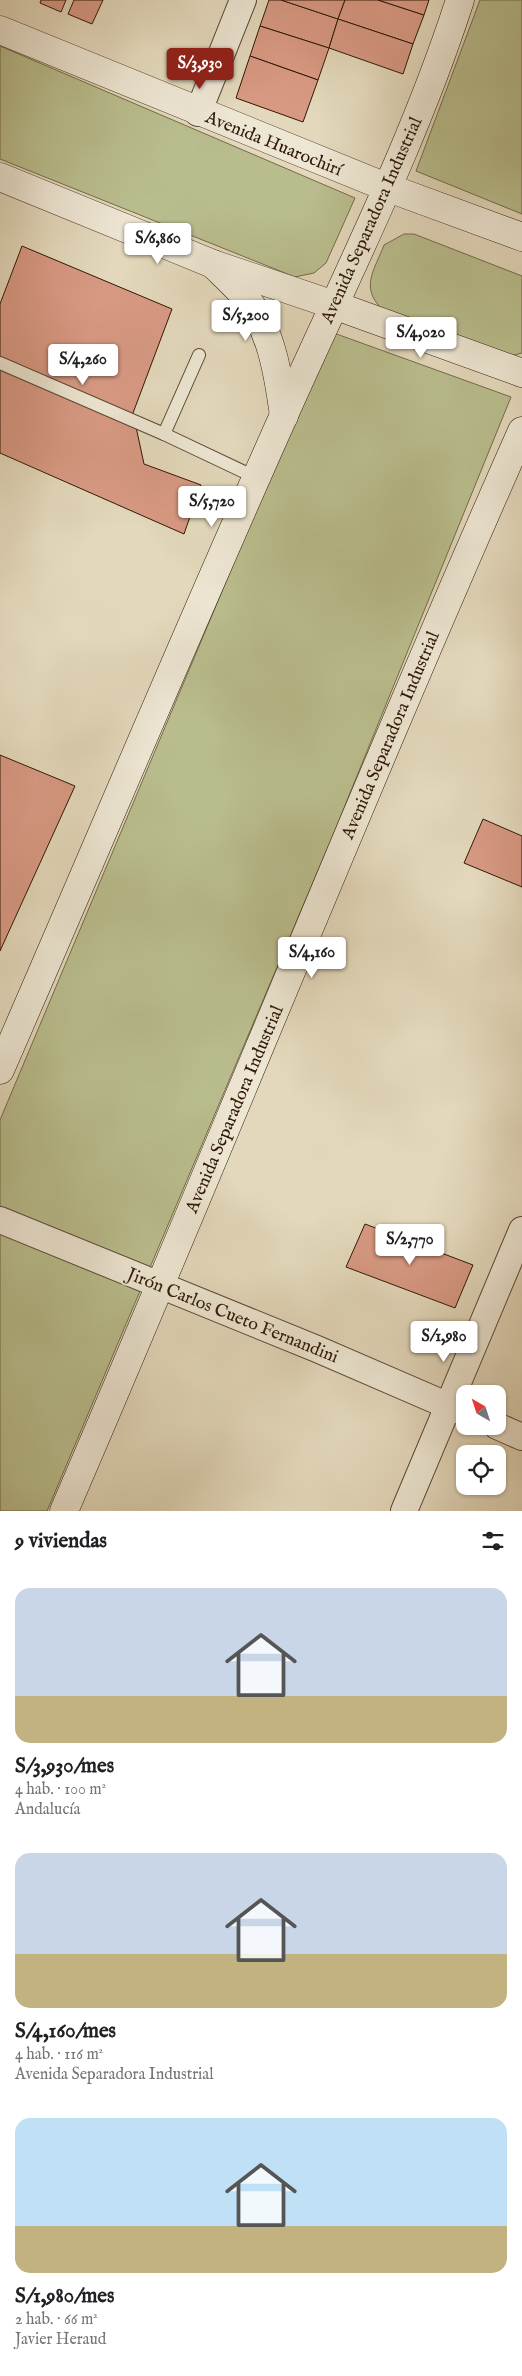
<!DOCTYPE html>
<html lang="es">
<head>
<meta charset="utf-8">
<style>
	:root { --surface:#fff; --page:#f2f2f2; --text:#202124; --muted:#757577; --accent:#8f2418 }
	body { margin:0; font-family:"IM FELL English",serif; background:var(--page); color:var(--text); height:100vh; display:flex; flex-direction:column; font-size:19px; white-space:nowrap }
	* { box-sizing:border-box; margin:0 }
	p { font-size:16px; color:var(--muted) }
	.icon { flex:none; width:28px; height:28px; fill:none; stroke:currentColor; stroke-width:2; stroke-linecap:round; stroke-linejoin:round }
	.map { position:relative; height:1511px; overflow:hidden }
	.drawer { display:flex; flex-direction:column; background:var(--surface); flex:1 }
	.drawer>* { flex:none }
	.needle { width:32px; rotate:321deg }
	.controls { position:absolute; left:456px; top:1385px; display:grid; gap:10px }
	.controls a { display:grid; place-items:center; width:50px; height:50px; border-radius:10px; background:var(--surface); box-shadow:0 1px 4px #0004; font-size:25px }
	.price { position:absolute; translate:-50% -42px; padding:0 11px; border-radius:5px; background:#fff; color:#222; font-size:16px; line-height:32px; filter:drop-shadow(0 1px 2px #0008) }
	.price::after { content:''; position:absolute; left:50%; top:30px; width:15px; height:11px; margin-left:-8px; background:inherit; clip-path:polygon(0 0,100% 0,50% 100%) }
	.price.on { background:var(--accent); color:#fff }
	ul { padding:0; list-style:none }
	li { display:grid; align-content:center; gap:10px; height:265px; padding:0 15px }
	li span { display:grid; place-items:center; height:155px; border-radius:15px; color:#555 }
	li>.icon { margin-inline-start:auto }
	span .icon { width:90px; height:90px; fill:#fffc; stroke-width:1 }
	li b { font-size:21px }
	h2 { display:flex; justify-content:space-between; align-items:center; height:60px; padding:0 15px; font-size:21px }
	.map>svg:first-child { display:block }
</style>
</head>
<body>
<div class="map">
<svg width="522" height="1511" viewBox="0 0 522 1511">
	<rect width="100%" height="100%" fill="#e3d8bb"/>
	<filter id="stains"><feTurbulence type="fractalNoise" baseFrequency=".004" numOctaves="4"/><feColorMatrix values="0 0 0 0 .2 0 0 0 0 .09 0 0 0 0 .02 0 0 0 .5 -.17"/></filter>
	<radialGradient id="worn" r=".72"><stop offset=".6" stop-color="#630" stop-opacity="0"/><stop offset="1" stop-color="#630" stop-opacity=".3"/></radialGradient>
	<!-- green -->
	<g fill="#b9bd8d" stroke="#746a4a">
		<polygon points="480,0 522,0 522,214 416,171"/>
		<polygon points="0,46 355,198 326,263 314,273 295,277 0,159"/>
		<path d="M404,234H414L522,276V353L511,356L381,308C360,287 375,269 384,245Z"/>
		<polygon points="331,332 511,397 335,830 47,1511 0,1511 0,1120"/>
	</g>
	<!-- building -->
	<g fill="#d89983" stroke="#2f1806">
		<polygon points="41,0 66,0 61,12 40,3"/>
		<polygon points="74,0 103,0 92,24 68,14"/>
		<polygon points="269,0 281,0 338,19 329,48 260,26"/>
		<polygon points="281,0 345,0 338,19"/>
		<polygon points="345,0 378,0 424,15 413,44 338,19"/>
		<polygon points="378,0 429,0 424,15"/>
		<polygon points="338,19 413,44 403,74 329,48"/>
		<polygon points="260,26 329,48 318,80 250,56"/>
		<polygon points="250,56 318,80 303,122 236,98"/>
		<polygon points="22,246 172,309 133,413 144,464 201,485 184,534 0,453 0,304"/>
		<polygon points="0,755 75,786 0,951"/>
		<polygon points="483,819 522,836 522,887 464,863"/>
		<polygon points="365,1224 473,1265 455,1308 346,1267"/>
	</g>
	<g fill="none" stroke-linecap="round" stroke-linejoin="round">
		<!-- service casing -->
		<g stroke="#5c4833" stroke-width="14">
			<g id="service">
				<polyline points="0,363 164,434 199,355"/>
				<polyline points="164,434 257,478"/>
			</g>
		</g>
		<!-- minor casing -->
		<g stroke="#5c4833" stroke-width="28">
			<g id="minor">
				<polyline points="198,113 243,0"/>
				<polyline points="0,1220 317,1349 465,1413"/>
				<polyline points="497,1426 522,1437"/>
				<polyline points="404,1511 522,1230"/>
			</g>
		</g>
		<!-- tertiary casing -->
		<g stroke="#5c4833" stroke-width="29">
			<g id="tertiary">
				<polyline points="0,30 386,187"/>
				<polyline points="0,177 213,264 334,305"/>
			</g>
		</g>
		<!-- secondary casing -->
		<g stroke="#2f1806" stroke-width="29">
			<g id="secondary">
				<polyline points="386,187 522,237"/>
				<path d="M213,264C222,273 232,282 240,291C271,325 278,372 284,416"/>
				<polyline points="334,305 522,373"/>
				<path d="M0,1070C95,852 187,632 284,415C345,278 414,143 460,0"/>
				<path d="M64,1511C219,1152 363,789 522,431"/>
			</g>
		</g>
		<!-- service -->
		<use href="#service" stroke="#ede6d3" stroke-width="12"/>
		<!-- minor -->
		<use href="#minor" stroke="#ede6d3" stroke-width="26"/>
		<!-- tertiary -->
		<use href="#tertiary" stroke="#ede6d3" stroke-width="28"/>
		<!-- secondary -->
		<use href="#secondary" stroke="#ede6d3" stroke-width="28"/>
	</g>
	<g text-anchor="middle" stroke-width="4" stroke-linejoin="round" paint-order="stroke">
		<!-- street labels -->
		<g font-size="18" fill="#2f1806" stroke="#ede6d3">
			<text transform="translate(274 143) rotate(22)" y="6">Avenida Huarochirí</text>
			<text transform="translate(371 220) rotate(-66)" y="6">Avenida Separadora Industrial</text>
			<text transform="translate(390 735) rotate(-67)" y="6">Avenida Separadora Industrial</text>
			<text transform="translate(234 1109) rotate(-67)" y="6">Avenida Separadora Industrial</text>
			<text transform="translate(233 1315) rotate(22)" y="6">Jirón Carlos Cueto Fernandini</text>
		</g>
	</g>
	<rect width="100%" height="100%" filter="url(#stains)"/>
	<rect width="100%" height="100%" fill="url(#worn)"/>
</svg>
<div class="controls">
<a><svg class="needle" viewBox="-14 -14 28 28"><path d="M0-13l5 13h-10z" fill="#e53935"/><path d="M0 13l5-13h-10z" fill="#757577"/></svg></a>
<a><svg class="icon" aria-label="locate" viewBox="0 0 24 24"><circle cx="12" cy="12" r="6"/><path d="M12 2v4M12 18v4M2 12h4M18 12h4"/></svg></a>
</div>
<b class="price on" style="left:200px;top:90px">S/3,930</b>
<b class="price" style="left:158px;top:265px">S/6,860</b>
<b class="price" style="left:246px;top:342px">S/5,200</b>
<b class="price" style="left:421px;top:359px">S/4,020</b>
<b class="price" style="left:83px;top:386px">S/4,260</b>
<b class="price" style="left:212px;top:528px">S/5,720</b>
<b class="price" style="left:312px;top:979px">S/4,160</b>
<b class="price" style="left:410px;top:1266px">S/2,770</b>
<b class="price" style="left:444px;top:1363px">S/1,980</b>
</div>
<section class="drawer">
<h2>9 viviendas<svg class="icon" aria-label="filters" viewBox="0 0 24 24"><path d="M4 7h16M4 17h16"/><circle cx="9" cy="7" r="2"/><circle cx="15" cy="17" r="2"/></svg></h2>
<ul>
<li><span style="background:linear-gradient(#c9d6e8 70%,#c2b280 0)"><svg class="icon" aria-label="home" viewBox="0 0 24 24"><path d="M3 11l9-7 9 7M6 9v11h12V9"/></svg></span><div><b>S/3,930/mes</b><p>4 hab. · 100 m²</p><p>Andalucía</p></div></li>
<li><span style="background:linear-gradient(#c9d6e8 65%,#c2b280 0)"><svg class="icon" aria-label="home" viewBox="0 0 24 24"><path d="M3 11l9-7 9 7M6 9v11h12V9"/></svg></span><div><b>S/4,160/mes</b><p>4 hab. · 116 m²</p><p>Avenida Separadora Industrial</p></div></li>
<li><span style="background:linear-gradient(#bfe0f5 70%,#c2b280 0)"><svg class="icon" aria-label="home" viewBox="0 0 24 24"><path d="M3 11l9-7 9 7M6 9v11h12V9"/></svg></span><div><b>S/1,980/mes</b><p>2 hab. · 66 m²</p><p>Javier Heraud</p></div></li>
</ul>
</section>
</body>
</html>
